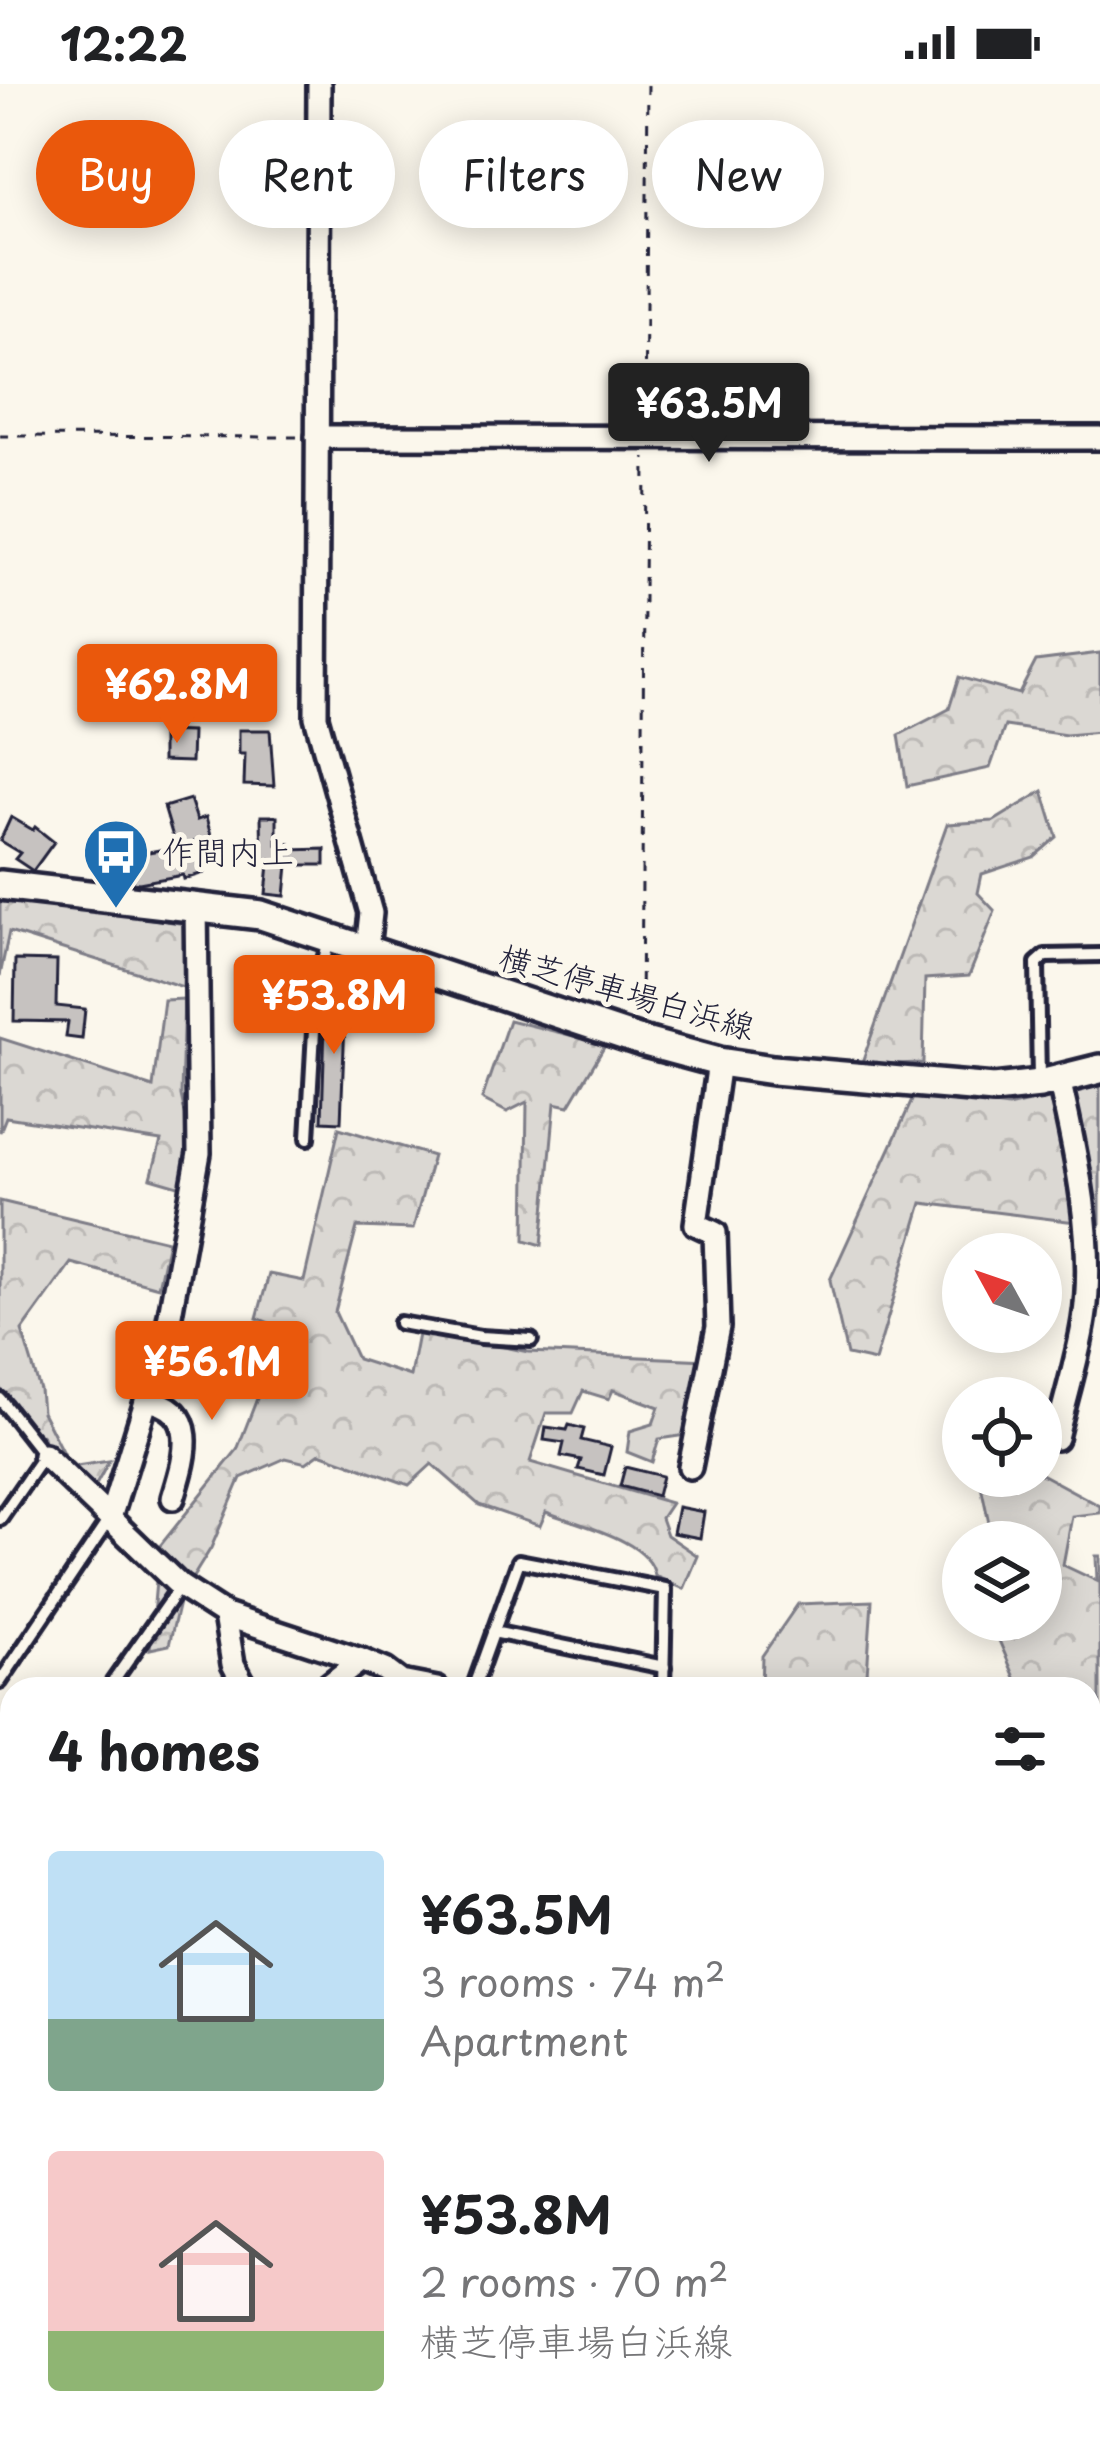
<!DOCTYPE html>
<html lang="en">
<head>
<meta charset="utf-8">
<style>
	:root { --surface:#fff; --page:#f2f2f2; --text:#202124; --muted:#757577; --accent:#ea580c }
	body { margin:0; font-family:"Playpen Sans","Klee One",sans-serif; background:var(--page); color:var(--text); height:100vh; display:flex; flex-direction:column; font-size:45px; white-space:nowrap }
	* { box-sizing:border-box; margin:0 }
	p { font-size:39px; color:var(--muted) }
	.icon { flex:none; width:66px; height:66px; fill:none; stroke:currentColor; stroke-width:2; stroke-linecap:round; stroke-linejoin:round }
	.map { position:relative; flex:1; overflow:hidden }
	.panel { position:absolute; left:0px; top:1593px; width:1101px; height:771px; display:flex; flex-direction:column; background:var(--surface); border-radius:36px 36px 0 0; box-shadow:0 6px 30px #0003 }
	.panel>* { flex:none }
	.hud { position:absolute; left:36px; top:36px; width:1029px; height:108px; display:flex; gap:24px }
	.needle { width:78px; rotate:310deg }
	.tools { position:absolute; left:942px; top:1149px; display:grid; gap:24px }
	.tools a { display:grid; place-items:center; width:120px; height:120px; border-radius:50%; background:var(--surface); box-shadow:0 6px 30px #0003; font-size:60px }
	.price { position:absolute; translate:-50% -102px; padding:0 27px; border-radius:12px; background:var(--accent); color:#fff; font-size:39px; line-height:78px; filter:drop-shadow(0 3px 6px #0008) }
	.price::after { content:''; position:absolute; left:50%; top:72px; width:36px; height:27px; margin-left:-18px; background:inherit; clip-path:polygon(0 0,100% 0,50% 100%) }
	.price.active { background:#222; color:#fff }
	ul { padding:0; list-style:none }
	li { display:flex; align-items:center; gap:36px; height:300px; padding:0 48px }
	li span { display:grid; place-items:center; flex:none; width:336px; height:240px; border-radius:12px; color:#555 }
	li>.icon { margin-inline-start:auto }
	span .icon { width:144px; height:144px; fill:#fffc; stroke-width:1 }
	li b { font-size:51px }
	h2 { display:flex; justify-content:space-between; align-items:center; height:144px; padding:0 48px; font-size:51px }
	.pill { padding:0 42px; border-radius:54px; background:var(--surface); box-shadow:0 6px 30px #0003; font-size:42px; line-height:108px }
	.pill.active { background:var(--accent); color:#fff }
	.status { display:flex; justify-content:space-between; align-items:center; height:84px; padding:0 60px; background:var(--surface); direction:ltr }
	.status svg { height:33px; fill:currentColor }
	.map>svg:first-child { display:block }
</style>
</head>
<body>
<div class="status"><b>12:22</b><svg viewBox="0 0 49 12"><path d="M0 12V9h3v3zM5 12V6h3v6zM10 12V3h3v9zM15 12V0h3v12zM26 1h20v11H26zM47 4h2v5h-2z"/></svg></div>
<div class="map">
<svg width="1100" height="2362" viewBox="0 0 1100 2362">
	<defs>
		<pattern id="forest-crowns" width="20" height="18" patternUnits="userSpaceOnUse" patternTransform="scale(3)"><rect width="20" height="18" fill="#dbd8d3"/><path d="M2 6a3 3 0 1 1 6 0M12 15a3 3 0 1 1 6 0" fill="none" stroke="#bcb9b6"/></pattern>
		<pattern id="water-waves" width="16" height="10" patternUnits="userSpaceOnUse" patternTransform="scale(3)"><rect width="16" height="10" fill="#b1aeb0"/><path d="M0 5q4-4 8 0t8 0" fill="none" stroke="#908d90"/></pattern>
	</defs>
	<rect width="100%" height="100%" fill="#fbf7ec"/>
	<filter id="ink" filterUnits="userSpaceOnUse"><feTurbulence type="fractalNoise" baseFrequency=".00833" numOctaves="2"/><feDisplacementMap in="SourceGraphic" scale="24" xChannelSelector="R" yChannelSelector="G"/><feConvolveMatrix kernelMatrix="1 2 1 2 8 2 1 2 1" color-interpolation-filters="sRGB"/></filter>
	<g filter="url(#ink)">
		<!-- forest -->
		<g fill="url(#forest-crowns)" stroke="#7e7d87" stroke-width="3">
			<polygon points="1100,569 1100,648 1066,651 1005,642 990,684 907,702 899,651 949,625 959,593 1019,610 1036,577"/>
			<polygon points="1043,707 1057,753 1034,773 982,790 978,809 995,827 969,892 925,895 923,979 861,981 947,740 994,737"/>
			<polygon points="0,812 186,840 183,903 9,848 0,892"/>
			<polygon points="184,915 181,1011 189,1048 182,1103 151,1094 161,1057 6,1033 0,1048 0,954 153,1003 164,916"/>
			<polygon points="509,936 606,960 569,1022 555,1019 542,1161 525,1156 527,1018 507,1028 482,1015"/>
			<polygon points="1100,1001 1100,1141 922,1119 875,1277 847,1271 830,1196 915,1010 1008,1023"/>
			<path d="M339,1044L433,1072L413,1145L357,1143L335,1228L357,1275L410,1292L419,1245L528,1268L707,1276L693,1350L659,1355L652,1378L627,1368L630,1347L653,1340L659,1323L613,1306L609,1315L583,1307L573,1329H546L530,1378L671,1419L661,1434L667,1451L698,1472L684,1505L655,1492C651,1456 576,1440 546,1428L540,1442L479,1421L432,1380L409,1401L320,1369L306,1379L286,1374L241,1394L211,1464L180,1514L169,1561L150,1565L159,1463L237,1366L284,1245L257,1234L269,1190L304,1197Z"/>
			<polygon points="0,1117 168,1157 158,1203 71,1179 22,1247 40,1306 42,1328 70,1383 109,1377 84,1423 53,1394 43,1353 0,1316"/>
			<polygon points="1041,1390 1100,1422 1100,1429 1072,1432 1063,1481 1097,1497 1096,1472 1100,1472 1100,1661 1089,1689 1089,1605 1020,1605 994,1545 994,1536 1041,1536 1041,1458 993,1458 979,1392"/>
			<polygon points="872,1517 866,1605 761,1605 762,1572 798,1520"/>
			<polygon points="1100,1724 1100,1916 1089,1914 1089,1739"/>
		</g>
		<!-- water -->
		<g fill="url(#water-waves)" stroke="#787681" stroke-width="3">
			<polygon points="0,2037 12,2043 12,2196 0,2191"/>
			<polygon points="266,2352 415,2352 429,2362 280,2362"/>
		</g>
		<!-- building -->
		<g fill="#c6c2c0" stroke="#22223b" stroke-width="3">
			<polygon points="239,646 270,646 274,702 244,701 245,670 239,670"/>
			<polygon points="162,647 192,648 191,678 162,677"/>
			<polygon points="190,715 197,736 206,733 211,752 195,757 204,789 184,795 183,791 139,799 125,797 121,773 176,763 164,723"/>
			<polygon points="261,732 277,732 277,761 289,760 289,766 325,765 325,781 288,781 285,812 266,810 269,780 262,781"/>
			<polygon points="11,733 33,746 35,743 54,758 33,787 15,775 20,769 0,757"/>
			<polygon points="15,876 57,877 56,922 85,925 82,955 66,953 68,938 14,937"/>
			<polygon points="326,909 346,912 341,1038 322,1037"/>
			<polygon points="569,1341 584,1345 581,1356 611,1363 604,1391 578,1385 581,1376 561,1372 564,1359 544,1356 546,1343 567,1346"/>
			<polygon points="625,1383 662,1392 657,1412 620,1402"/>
			<polygon points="678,1423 704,1428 700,1454 673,1449"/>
		</g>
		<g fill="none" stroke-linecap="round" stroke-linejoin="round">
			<!-- lane casing -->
			<g stroke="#22223b" stroke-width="20">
				<g id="lane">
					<polyline points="1039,995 1037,879 1045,872 1100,871"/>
					<polyline points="308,1054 316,911 329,855"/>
					<polyline points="400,1239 481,1253 531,1256"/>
					<polyline points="0,1315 44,1371 0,1435"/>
					<polyline points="493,1548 664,1583"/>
					<polyline points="0,1598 110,1434"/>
					<polyline points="108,1605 180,1502"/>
					<polyline points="473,1605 519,1477 665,1505 663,1605"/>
					<polyline points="1091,1713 1100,1750"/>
					<polyline points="0,1737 10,1748 12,1745"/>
				</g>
			</g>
			<!-- street casing -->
			<g stroke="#22223b" stroke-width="30">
				<g id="street">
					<polyline points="319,0 316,633 371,829 367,865"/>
					<polyline points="317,353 1100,354"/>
					<path d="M146,1316C203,1325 184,1377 173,1414"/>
					<path d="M1056,1354C1065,1315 1078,1275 1084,1236C1096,1161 1076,1069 1059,995"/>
					<polyline points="44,1371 180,1502 225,1531 361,1576 385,1586 401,1598 437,1605"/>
					<polyline points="690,1383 718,1243 715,1149 696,1140 719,978"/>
					<polyline points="110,1434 166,1253 199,1069 196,821"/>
					<polyline points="225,1531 233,1580 246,1605"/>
					<polyline points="324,1605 361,1576"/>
					<polyline points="1089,1714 1100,1699"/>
					<polyline points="1089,2332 1100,2334"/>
					<polyline points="940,2362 941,2352"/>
				</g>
			</g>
			<!-- secondary casing -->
			<g stroke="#22223b" stroke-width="36">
				<polyline id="secondary" points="0,801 261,831 641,957 719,978 773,986 994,1005 1040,1000 1100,985"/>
			</g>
			<!-- path -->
			<g stroke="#22223b" stroke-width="3" stroke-dasharray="9 9" stroke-linecap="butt">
				<polyline points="645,334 648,0"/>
				<polyline points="0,352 298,353"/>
				<polyline points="641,934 645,374"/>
				<polyline points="0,1987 12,1991"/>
				<polyline points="1089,2252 1100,2249"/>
				<polyline points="0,2299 12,2305"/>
				<polyline points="0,2320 8,2302"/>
				<polyline points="85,2352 102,2362"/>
				<polyline points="625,2352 641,2362"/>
			</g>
			<!-- lane -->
			<use href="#lane" stroke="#fbf7ec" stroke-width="10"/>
			<!-- street -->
			<use href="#street" stroke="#fbf7ec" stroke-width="21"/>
			<!-- secondary -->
			<use href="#secondary" stroke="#fbf7ec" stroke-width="27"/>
		</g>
	</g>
	<!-- icons -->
	<defs>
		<g id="bus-pin" transform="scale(3.45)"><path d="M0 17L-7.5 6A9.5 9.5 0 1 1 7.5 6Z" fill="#1f6fb2" stroke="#fbf7ec"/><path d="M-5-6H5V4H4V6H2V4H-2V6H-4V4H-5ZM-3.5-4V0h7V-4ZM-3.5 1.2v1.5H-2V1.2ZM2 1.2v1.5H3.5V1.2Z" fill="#fff"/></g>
	</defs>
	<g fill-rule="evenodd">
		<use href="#bus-pin" x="116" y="768"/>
	</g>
	<g text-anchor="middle" stroke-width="10" stroke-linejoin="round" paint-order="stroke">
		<!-- poi labels -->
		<g font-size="33" fill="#22223b" stroke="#fbf7ec" text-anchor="start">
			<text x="162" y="780">作間内上</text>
		</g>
		<!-- street labels -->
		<g font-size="33" fill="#22223b" stroke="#fbf7ec">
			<text transform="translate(627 908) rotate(16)" y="12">横芝停車場白浜線</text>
		</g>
	</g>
</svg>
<div class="tools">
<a><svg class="needle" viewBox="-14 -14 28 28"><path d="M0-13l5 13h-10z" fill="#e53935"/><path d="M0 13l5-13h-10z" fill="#757577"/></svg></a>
<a><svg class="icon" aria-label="locate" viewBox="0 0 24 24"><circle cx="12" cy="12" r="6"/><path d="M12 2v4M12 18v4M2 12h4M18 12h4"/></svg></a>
<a><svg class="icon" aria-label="layers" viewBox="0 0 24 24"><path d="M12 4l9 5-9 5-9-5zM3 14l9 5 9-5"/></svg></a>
</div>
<b class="price active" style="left:709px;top:381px">¥63.5M</b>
<b class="price" style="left:177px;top:662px">¥62.8M</b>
<b class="price" style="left:334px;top:973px">¥53.8M</b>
<b class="price" style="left:212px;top:1339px">¥56.1M</b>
<div class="hud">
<a class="pill active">Buy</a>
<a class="pill">Rent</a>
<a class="pill">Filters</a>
<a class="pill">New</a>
</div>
<section class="panel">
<h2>4 homes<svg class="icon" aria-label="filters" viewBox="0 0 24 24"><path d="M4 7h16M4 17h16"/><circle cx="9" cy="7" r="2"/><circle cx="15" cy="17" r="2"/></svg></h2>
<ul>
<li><span style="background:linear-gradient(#bfe0f5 70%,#7fa58c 0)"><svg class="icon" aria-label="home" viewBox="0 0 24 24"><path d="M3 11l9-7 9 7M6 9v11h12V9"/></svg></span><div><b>¥63.5M</b><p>3 rooms · 74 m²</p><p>Apartment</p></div></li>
<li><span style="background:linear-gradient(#f6c9c9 75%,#8fb573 0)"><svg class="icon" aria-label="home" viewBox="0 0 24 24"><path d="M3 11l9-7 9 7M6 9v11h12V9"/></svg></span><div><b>¥53.8M</b><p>2 rooms · 70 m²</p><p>横芝停車場白浜線</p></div></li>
</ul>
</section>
</div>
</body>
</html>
